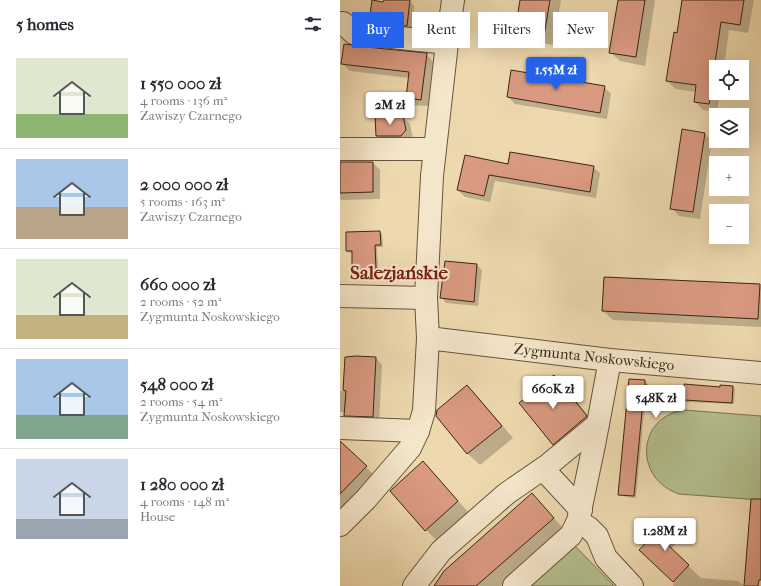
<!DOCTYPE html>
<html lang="en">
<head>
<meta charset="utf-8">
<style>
	:root { --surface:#fff; --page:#f2f2f3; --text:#2b2b33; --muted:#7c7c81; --line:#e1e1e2; --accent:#2563eb }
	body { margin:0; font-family:"IM FELL French Canon",serif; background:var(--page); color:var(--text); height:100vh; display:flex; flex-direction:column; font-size:15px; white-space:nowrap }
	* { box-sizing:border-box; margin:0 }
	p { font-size:13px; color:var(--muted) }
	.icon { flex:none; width:22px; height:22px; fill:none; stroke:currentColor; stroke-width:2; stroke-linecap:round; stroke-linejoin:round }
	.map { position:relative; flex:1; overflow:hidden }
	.drawer { display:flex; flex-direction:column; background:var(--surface); width:340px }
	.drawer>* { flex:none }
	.hud { position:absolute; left:12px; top:12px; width:349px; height:36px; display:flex; gap:8px }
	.tools { position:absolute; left:369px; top:60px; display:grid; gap:8px }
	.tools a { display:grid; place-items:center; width:40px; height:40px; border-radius:0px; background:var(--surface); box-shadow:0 4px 16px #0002; font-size:20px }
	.price { position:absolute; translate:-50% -34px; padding:0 9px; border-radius:4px; background:#fff; color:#222; font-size:13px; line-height:26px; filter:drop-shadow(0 1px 2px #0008) }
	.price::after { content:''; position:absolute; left:50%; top:24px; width:12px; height:9px; margin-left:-6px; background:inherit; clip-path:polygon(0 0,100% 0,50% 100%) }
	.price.active { background:var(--accent); color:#fff }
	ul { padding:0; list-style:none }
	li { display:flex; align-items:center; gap:12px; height:100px; padding:0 16px }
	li+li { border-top:1px solid var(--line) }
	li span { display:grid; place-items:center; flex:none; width:112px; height:80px; border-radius:0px; color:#555 }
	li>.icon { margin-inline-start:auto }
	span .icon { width:48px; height:48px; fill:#fffc; stroke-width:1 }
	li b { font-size:17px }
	h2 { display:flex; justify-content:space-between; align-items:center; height:48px; padding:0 16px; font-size:17px }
	.pill { padding:0 14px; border-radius:0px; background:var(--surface); box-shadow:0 4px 16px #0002; font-size:14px; line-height:36px }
	.pill.active { background:var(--accent); color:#fff }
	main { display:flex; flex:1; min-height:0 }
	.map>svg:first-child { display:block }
</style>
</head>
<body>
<main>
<section class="drawer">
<h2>5 homes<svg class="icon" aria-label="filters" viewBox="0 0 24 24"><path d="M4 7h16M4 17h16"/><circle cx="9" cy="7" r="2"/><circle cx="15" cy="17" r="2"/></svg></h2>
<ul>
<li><span style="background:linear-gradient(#dfe7d0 70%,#8fb573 0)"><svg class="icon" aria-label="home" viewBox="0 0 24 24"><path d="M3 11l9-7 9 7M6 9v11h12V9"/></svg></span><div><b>1 550 000 zł</b><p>4 rooms · 136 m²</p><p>Zawiszy Czarnego</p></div></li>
<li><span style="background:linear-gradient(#a9c7e8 60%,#b9a48a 0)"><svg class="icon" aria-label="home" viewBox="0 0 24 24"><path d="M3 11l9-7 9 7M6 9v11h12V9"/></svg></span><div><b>2 000 000 zł</b><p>5 rooms · 163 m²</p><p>Zawiszy Czarnego</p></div></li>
<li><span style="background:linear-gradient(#dfe7d0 70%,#c2b280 0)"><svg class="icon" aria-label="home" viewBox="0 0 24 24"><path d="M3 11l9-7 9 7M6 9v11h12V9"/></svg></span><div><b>660 000 zł</b><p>2 rooms · 52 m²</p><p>Zygmunta Noskowskiego</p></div></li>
<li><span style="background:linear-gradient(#a9c7e8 70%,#7fa58c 0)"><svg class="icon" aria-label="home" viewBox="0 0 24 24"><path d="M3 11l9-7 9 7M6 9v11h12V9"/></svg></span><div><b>548 000 zł</b><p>2 rooms · 54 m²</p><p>Zygmunta Noskowskiego</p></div></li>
<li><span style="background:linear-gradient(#c9d6e8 75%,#9aa5b1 0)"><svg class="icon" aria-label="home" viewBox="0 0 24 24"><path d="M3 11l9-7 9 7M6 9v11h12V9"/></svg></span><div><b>1 280 000 zł</b><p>4 rooms · 148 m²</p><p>House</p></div></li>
</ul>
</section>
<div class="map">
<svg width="421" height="586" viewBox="0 0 421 586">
	<rect width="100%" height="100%" fill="#eed9af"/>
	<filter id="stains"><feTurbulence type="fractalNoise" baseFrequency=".005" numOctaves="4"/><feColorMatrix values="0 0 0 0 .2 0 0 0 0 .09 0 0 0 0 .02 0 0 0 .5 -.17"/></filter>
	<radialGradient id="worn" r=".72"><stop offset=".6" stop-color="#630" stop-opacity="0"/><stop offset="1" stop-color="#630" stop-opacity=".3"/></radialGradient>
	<!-- green -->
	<g fill="#b4c08e" stroke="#767452">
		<path d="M344,410L421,416V500L339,494C293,478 297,417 344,410Z"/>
		<polygon points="234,545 274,586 188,586"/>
	</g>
	<!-- shadow -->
	<g fill="#0003">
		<polygon points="45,0 70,1 74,6 72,31 35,27 30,22 44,3"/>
		<polygon points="181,0 221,0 213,45 185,40 176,31"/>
		<polygon points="279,0 315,0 305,66 280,61 270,52"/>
		<polygon points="343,0 414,0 408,33 389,30 384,67 376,67 376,93 380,93 377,112 363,110 355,102 356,92 336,89 327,81 338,34"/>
		<polygon points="86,54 93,62 88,106 74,105 67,97 69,78 10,71 2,63"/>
		<polygon points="264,87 271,94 267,119 175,104 168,97"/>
		<polygon points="36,117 63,117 70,124 73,138 68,143 44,143 37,136"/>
		<polygon points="365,134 372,141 360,219 339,216 332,208"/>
		<polygon points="0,162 32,162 40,170 40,199 1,200 0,198"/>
		<polygon points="169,165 253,167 260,173 256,198 155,181 150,202 125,197 118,190"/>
		<polygon points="40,232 42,234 43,247 37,247 38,271 15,271 13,269 13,253 10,253 7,251"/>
		<polygon points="105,262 137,265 142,270 138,306 106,303 102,298"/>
		<polygon points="420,285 421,287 421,327 273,320 263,311"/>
		<polygon points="6,357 36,358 42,365 39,423 12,422 5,415 6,412 0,412 0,391 4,391"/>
		<polygon points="214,377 226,388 258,428 225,456 213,444"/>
		<polygon points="304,381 307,383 307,386 345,390 393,387 395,389 394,404 347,402 342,405 305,402 296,498 281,496 279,494"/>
		<polygon points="127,386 139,398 173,438 140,465 128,454 97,415"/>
		<polygon points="4,445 38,479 0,518 0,449"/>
		<polygon points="94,474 129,513 98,542 86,530"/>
		<polygon points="192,495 225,530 161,586 95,586"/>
		<polygon points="326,522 342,537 331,549 361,578 398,581 404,586 333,586 334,581 300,550"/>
	</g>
	<!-- building -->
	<g fill="#da9a81" stroke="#382715">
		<polygon points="32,0 43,2 44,0 70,0 67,26 29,22"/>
		<polygon points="180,0 210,0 204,36 175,31"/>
		<polygon points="278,0 305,0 296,57 269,53"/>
		<polygon points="342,0 404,0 400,25 381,22 369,104 354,102 356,85 326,81 334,32 337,33"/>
		<polygon points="4,44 26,47 87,53 81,100 66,98 69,72 1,64"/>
		<polygon points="171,70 265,86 260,113 167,97"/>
		<polygon points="35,116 63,116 66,130 61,136 36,136"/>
		<polygon points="342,129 365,133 353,212 330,209"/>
		<polygon points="170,152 254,166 250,192 149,175 144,196 117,190 125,155 168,164"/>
		<polygon points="0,162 33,162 33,192 0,193"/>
		<polygon points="40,231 41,245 35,245 36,269 12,270 12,251 6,251 6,232"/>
		<polygon points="105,261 137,264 134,302 100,298"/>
		<polygon points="264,277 420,284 418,319 262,311"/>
		<polygon points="16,356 36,357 33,417 4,416 6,391 3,390 5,357"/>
		<polygon points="214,375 247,416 213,445 179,403"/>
		<polygon points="289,379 305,380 305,385 344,389 344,384 380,387 380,385 393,386 392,403 344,400 339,404 303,401 294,496 278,495"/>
		<polygon points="127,385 162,426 127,454 96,416 97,410"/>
		<polygon points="0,441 27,466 0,494"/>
		<polygon points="83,461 118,501 85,531 50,491"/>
		<polygon points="192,493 214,518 136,586 94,586 104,571"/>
		<polygon points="411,499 421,499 421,580 419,580 418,586 404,586"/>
		<polygon points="326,521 339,533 328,545 349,565 333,582 299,550"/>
	</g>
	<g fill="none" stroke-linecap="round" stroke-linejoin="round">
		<!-- minor casing -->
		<g stroke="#66543c" stroke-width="24">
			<g id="minor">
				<polyline points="3,23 14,33 107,43"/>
				<polyline points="0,149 95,149"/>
				<polyline points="0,296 86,298"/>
				<polyline points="88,338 270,360 421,373"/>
				<polyline points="0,428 78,431"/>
				<polyline points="203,469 241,510"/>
				<polyline points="238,521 249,528 257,536 266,558 292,586"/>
				<polyline points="0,525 26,499 70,448 78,431 84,411 88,338 86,298 92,176 107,43 113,0"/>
				<polyline points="74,586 101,551 166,494 208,465 258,424"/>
				<polyline points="174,586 231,535 238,521 254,445 270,360"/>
			</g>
		</g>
		<!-- minor -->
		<use href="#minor" stroke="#f4e6cb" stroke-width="22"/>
	</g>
	<g text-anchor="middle" stroke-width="4" stroke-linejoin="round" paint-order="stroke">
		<!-- street labels -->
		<g font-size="15" fill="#382715" stroke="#f4e6cb">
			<text transform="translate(254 357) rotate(6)" y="5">Zygmunta Noskowskiego</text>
		</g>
		<!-- district labels -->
		<g font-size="19" font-weight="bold" fill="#7a1f14" stroke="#f4e6cb">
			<text x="59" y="279">Salezjańskie</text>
		</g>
	</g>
	<rect width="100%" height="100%" filter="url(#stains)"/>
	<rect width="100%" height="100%" fill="url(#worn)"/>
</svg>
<div class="tools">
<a><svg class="icon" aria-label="locate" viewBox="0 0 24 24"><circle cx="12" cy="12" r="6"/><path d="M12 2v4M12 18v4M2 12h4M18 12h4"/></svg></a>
<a><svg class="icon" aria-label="layers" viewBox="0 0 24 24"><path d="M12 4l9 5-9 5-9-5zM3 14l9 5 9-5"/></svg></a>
<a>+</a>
<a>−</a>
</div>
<b class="price active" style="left:216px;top:91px">1.55M zł</b>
<b class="price" style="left:50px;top:126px">2M zł</b>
<b class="price" style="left:213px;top:410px">660K zł</b>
<b class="price" style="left:316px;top:419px">548K zł</b>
<b class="price" style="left:325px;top:552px">1.28M zł</b>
<div class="hud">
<a class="pill active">Buy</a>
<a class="pill">Rent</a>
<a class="pill">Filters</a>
<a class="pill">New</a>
</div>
</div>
</main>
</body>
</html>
